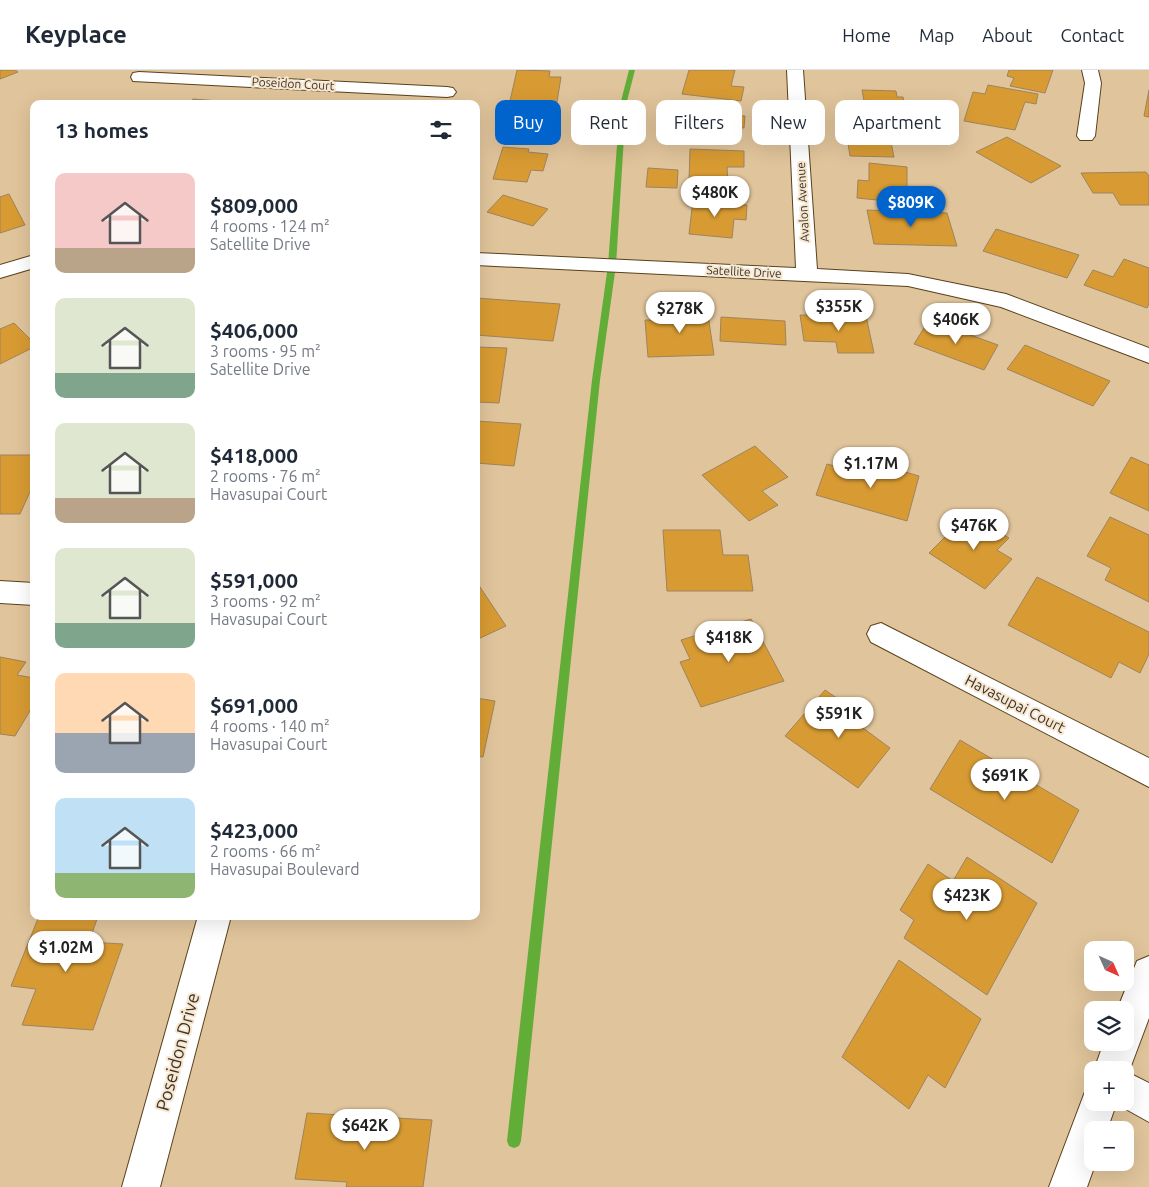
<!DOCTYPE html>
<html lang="en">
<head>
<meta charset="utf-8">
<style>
	:root { --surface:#fff; --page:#f2f2f3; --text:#1f2937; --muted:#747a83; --line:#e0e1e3; --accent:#0164cd }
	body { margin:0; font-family:Ubuntu,sans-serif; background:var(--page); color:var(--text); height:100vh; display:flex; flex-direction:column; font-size:19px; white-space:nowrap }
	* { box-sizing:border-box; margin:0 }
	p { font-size:16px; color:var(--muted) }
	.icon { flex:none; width:28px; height:28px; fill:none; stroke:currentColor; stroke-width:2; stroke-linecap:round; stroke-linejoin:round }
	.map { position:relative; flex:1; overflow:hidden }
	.side { position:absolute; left:30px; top:30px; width:450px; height:820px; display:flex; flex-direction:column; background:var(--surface); border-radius:10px; box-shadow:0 5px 20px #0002 }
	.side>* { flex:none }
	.banner { position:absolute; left:495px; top:30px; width:475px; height:45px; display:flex; gap:10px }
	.needle { width:32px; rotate:135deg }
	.buttons { position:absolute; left:1084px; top:871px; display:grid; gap:10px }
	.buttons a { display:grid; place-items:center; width:50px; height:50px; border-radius:10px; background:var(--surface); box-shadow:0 5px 20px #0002; font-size:25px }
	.price { position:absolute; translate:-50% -42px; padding:0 11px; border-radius:18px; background:#fff; color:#222; font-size:16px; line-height:32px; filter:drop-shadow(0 1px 2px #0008) }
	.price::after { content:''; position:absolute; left:50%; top:30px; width:15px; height:11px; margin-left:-8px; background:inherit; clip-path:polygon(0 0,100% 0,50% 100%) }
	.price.active { background:var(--accent); color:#fff }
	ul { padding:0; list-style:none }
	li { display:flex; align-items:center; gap:15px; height:125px; padding:0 25px }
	li span { display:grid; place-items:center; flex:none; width:140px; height:100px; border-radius:10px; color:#555 }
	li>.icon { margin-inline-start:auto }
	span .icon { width:60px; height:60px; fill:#fffc; stroke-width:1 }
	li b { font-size:21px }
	h2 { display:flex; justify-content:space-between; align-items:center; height:60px; padding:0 25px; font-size:21px }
	.tag { padding:0 18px; border-radius:10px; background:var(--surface); box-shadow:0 5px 20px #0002; font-size:18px; line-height:45px }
	.tag.active { background:var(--accent); color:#fff }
	header { display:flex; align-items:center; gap:30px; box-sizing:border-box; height:70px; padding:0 25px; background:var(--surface); border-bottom:1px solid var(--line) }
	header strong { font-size:24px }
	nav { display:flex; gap:28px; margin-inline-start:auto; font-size:18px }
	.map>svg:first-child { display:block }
</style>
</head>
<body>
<header>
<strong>Keyplace</strong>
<nav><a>Home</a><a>Map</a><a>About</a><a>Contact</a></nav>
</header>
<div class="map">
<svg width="1149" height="1117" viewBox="0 0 1149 1117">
	<rect width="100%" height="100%" fill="#e0c49b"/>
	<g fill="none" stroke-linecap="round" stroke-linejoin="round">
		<!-- stream -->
		<polygon fill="#61ad37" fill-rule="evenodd" points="629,0 635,0 626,35 616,195 600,310 521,1071 519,1076 514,1078 509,1076 507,1071 592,310 608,195 620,35"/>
	</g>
	<!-- building -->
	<g fill="#d89b33" stroke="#9e835d">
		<polygon points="0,0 15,0 18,2 0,9"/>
		<polygon points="517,0 550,1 549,7 561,7 557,32 510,31"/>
		<polygon points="689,0 735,0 731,16 744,17 741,31 682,24"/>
		<polygon points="1009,0 1053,0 1045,23 1010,16 1014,8 1007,6"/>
		<polygon points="988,15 1038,24 1036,34 1025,32 1015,60 964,51 973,22 985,24"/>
		<polygon points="862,20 896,21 897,27 903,27 907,44 846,42 844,31 864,31"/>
		<polygon points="1149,20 1149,47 1144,46"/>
		<polygon points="193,29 246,33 190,34"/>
		<polygon points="504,41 536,41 535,67 502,67"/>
		<polygon points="689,43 745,46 744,58 721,57 721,66 687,64"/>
		<polygon points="845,55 888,57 894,87 850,86"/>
		<polygon points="1007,67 1061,96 1031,113 976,82"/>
		<polygon points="503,77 529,79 528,82 548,84 543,101 531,100 527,112 493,109"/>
		<polygon points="690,79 744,81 744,97 727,97 728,113 689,111"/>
		<polygon points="869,93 907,97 907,133 857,128 858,110 869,111"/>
		<polygon points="648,98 678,100 677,118 646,117"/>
		<polygon points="1146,102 1149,106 1149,135 1120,135 1113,123 1093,123 1081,103"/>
		<polygon points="9,124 25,155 0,163 0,127"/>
		<polygon points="503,125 548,139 533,156 487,142"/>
		<polygon points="693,130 747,135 746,150 734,149 732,168 689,164"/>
		<polygon points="867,140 947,143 957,176 874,174"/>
		<polygon points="996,159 1079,185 1067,208 983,181"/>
		<polygon points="1124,189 1149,198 1149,234 1147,238 1084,215 1093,200 1113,207"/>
		<polygon points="476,228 560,234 553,271 476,265"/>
		<polygon points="672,238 707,238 714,285 648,287 645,250 673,250"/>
		<polygon points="800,245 866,246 874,283 838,283 836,272 804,271"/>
		<polygon points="721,247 785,251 786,275 720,271"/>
		<polygon points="929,250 998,275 984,300 914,274"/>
		<polygon points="14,253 34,273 34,277 0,294 0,259"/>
		<polygon points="1025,275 1110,311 1093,336 1007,299"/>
		<polygon points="476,277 507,278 499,333 476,332"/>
		<polygon points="476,351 521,354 514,396 476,393"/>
		<polygon points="755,376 788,407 762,421 778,435 749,451 702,405"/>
		<polygon points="0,385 34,385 34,413 20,444 0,444"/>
		<polygon points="1131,387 1149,395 1149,441 1110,423"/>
		<polygon points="871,392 919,406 907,451 816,425 827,394 867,405"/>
		<polygon points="969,443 1009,468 997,480 1012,489 985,519 929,483"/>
		<polygon points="1110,447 1149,465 1149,532 1105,510 1111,498 1087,486"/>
		<polygon points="663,460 720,460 723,485 748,485 753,521 667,521"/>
		<polygon points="1037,507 1149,562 1149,584 1140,603 1119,592 1111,608 1008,555"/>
		<polygon points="476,511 506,556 476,570"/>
		<polygon points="751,549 784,611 701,637 680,592 690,589 681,570"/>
		<polygon points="0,587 26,592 17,605 34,608 34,634 15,666 0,664"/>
		<polygon points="825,620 869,650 863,658 890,678 858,718 785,666"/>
		<polygon points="476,628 495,631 483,687 476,686"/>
		<polygon points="960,670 1079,740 1052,793 930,719"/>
		<polygon points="967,787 1037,833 987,925 904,868 914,850 900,840 928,794 953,811"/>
		<polygon points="39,846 98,846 89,872 123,874 93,960 22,955 36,919 11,916"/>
		<polygon points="899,890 981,949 945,1018 928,1005 909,1039 842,987"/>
		<polygon points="307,1043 432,1050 423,1117 346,1117 347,1112 295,1109"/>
	</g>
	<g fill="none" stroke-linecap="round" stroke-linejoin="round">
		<!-- street casing -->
		<g stroke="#59411b" stroke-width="2">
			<g id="street">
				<polygon points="787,0 803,0 817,199 908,204 1006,224 1149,278 1149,293 1001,237 908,216 476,195 476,183 796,198"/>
				<polygon points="1082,0 1098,0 1101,13 1095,66 1092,70 1080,70 1077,66 1085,13"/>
				<polygon points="139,2 447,17 453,18 456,22 453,26 447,27 133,11 131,7 133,3"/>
				<polygon points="34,185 34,198 0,208 0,195"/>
				<polygon points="0,511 34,513 34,535 0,533"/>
				<polygon points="881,553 1149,688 1149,717 871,572 867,564 871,556"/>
				<polygon points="198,846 231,846 160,1117 122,1117"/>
				<polygon points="1125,1001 1149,1013 1149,1052 1113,1032 1125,1032"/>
			</g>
		</g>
		<!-- secondary casing -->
		<g stroke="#59411b" stroke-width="2">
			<g id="secondary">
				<polygon points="1149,886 1149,948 1125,1012 1125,1000 1094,1000 1104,972 1125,972 1125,940 1117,940 1137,891"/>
				<polygon points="1092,1016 1092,1032 1117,1032 1107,1060 1092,1060 1092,1092 1096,1092 1087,1117 1049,1117 1086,1019"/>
			</g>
		</g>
		<!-- street -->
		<use href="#street" fill="#fff" fill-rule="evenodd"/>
		<!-- secondary -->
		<use href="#secondary" fill="#fff" fill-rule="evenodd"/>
	</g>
	<g text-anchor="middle" stroke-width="4" stroke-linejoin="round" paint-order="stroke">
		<!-- far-street labels -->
		<g font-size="12" fill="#403424" stroke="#f6e7d2">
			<text transform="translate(293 14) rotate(3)" y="4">Poseidon Court</text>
			<text transform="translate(803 132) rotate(-93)" y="4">Avalon Avenue</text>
			<text transform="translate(744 202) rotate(3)" y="4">Satellite Drive</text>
		</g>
		<!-- street labels -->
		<g font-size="15" fill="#403424" stroke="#f6e7d2">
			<text transform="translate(1015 634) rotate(27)" y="5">Havasupai Court</text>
		</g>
		<!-- near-street labels -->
		<g font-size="18" fill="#403424" stroke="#f6e7d2">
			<text transform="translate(178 982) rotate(-75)" y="6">Poseidon Drive</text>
		</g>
	</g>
</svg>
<div class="buttons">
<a><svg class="needle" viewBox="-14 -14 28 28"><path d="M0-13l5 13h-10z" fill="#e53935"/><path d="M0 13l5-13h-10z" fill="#747a83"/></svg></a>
<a><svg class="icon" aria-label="layers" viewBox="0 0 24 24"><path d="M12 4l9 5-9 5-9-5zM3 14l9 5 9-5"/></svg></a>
<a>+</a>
<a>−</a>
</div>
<b class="price" style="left:715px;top:148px">$480K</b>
<b class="price active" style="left:911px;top:158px">$809K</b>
<b class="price" style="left:839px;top:262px">$355K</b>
<b class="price" style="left:680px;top:264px">$278K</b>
<b class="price" style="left:956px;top:275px">$406K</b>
<b class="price" style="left:871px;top:419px">$1.17M</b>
<b class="price" style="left:974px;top:481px">$476K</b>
<b class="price" style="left:729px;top:593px">$418K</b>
<b class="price" style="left:839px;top:669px">$591K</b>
<b class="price" style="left:1005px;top:731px">$691K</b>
<b class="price" style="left:967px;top:851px">$423K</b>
<b class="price" style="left:66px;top:903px">$1.02M</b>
<b class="price" style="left:365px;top:1081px">$642K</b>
<div class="banner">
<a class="tag active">Buy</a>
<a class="tag">Rent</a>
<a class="tag">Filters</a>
<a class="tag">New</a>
<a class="tag">Apartment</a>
</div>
<section class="side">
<h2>13 homes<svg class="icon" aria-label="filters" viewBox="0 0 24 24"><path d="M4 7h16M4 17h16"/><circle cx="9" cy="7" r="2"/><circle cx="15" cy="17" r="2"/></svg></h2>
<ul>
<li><span style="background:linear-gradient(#f6c9c9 75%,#b9a48a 0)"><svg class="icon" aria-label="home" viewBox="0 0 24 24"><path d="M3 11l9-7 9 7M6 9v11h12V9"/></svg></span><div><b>$809,000</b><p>4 rooms · 124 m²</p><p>Satellite Drive</p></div></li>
<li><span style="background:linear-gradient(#dfe7d0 75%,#7fa58c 0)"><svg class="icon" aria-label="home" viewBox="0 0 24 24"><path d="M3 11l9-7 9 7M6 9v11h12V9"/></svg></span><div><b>$406,000</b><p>3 rooms · 95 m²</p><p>Satellite Drive</p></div></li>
<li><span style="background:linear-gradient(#dfe7d0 75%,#b9a48a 0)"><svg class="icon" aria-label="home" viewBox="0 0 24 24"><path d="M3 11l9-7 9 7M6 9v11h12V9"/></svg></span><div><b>$418,000</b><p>2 rooms · 76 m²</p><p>Havasupai Court</p></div></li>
<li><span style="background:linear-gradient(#dfe7d0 75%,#7fa58c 0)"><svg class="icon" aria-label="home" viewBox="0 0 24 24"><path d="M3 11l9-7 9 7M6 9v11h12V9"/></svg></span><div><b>$591,000</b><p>3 rooms · 92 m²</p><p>Havasupai Court</p></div></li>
<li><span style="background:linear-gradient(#ffd9b3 60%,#9aa5b1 0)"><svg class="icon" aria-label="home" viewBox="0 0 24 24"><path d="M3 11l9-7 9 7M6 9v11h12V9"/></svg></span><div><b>$691,000</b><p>4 rooms · 140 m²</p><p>Havasupai Court</p></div></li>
<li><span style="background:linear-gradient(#bfe0f5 75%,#8fb573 0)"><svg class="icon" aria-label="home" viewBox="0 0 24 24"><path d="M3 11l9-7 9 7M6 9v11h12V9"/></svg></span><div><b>$423,000</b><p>2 rooms · 66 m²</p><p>Havasupai Boulevard</p></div></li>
</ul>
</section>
</div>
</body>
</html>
